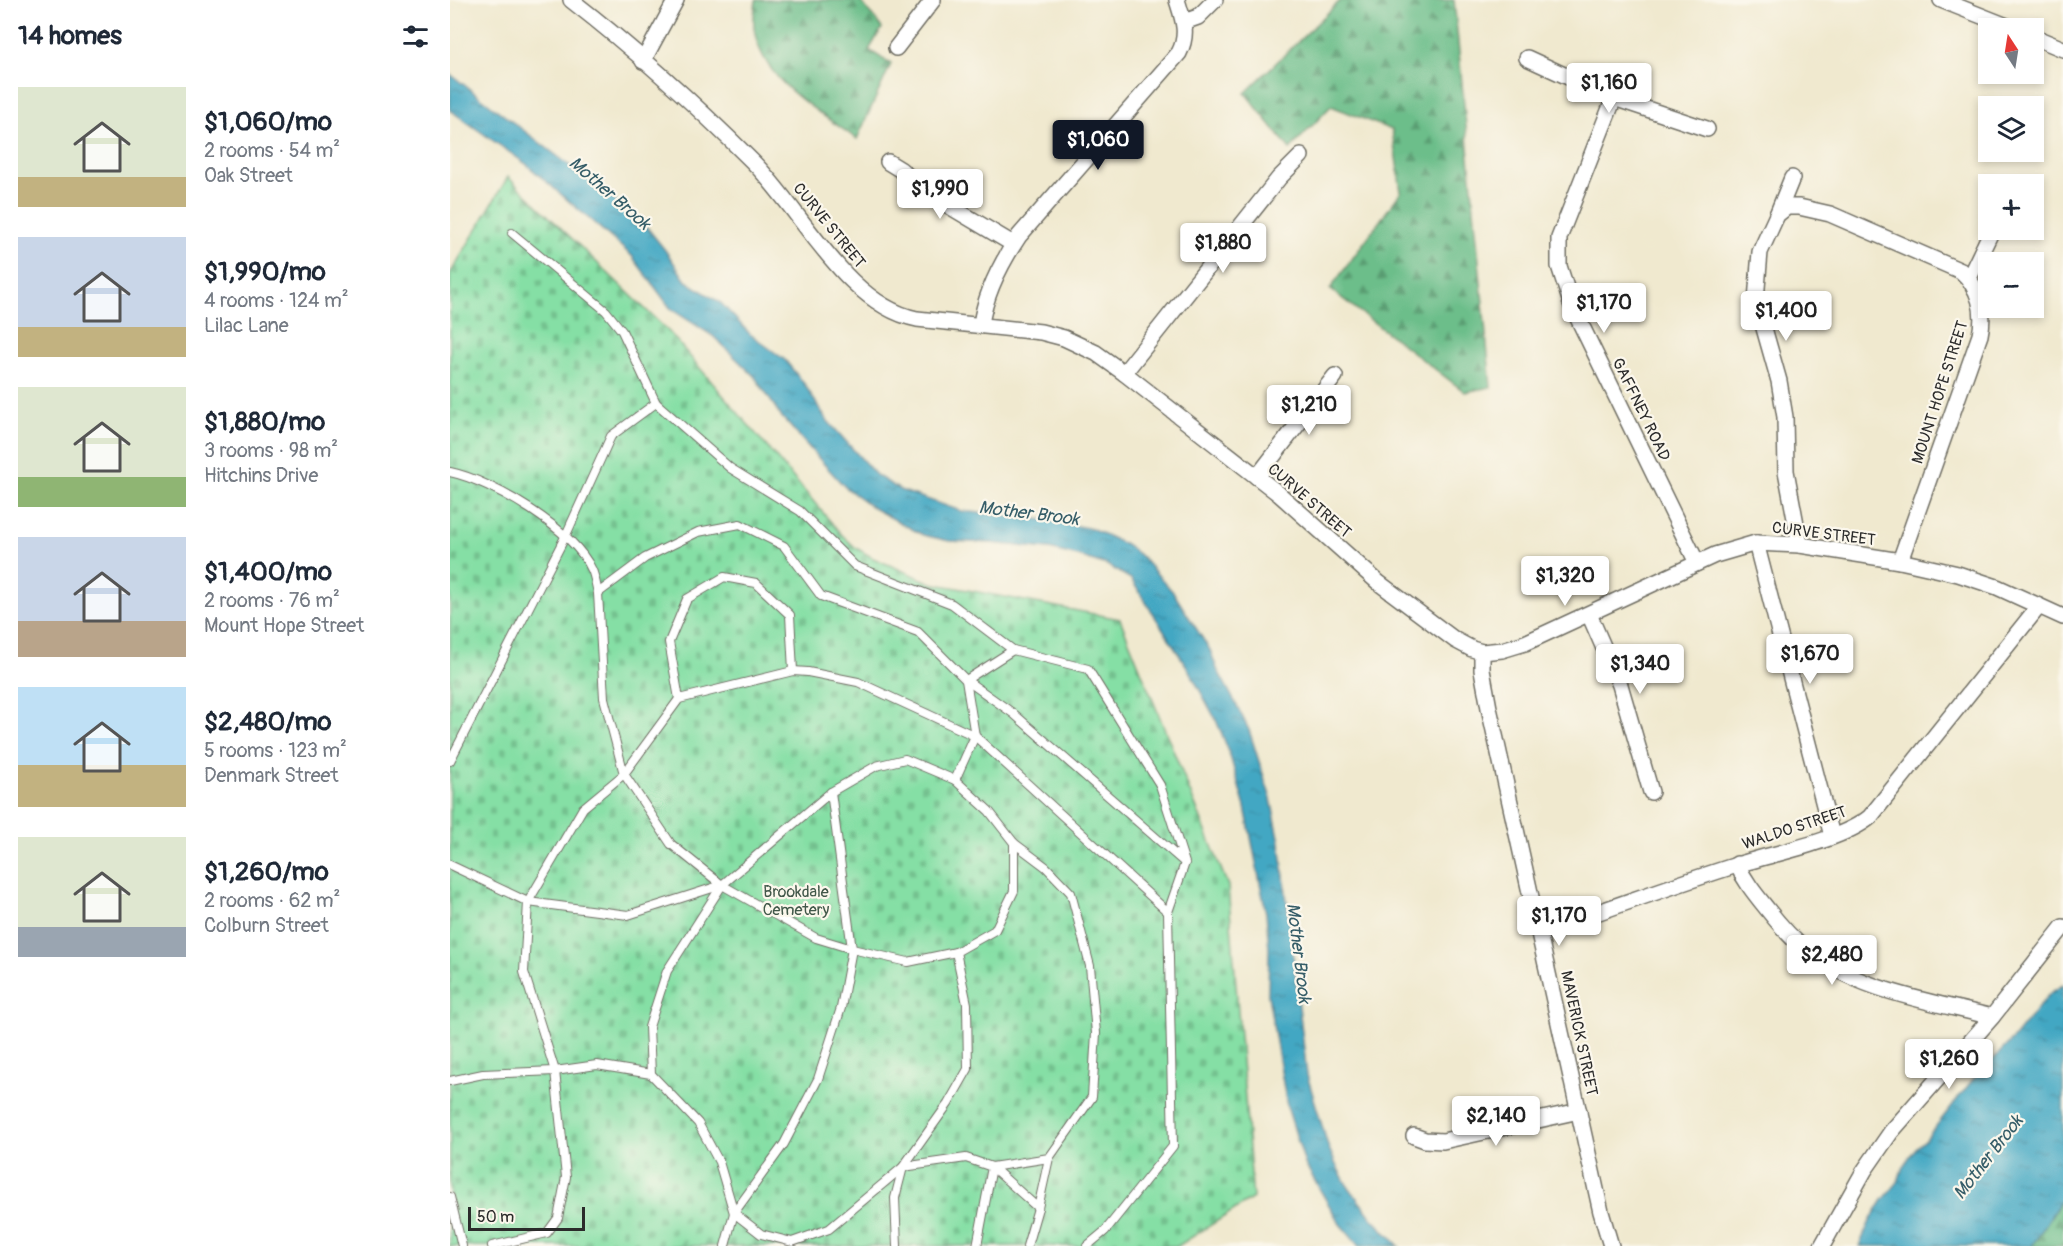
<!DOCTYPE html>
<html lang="en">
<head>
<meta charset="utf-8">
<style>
	:root { --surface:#fff; --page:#f2f2f3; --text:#1f2937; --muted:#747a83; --accent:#111827 }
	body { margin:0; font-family:Pangolin,sans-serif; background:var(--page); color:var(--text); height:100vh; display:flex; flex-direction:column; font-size:22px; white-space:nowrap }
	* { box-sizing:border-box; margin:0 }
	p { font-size:20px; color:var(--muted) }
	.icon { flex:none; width:33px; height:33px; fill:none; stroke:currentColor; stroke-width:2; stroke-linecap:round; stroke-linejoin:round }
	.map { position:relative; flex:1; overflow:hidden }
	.panel { display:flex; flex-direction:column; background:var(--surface); width:450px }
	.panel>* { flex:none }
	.needle { width:39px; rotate:348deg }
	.tools { position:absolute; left:1528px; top:18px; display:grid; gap:12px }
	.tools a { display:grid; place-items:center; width:66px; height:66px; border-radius:0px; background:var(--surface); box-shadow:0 3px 9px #0003; font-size:30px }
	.scale { position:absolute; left:18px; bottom:15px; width:117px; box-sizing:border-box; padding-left:6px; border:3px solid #2b2b2b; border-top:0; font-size:16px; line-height:21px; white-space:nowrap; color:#2b2b2b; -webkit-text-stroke:4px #fbf7ec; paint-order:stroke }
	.price { position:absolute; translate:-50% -51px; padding:0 14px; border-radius:6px; background:#fff; color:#222; font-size:20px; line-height:39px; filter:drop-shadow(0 2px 3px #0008) }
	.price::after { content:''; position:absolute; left:50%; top:36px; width:18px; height:14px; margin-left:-9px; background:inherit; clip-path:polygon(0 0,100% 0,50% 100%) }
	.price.on { background:var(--accent); color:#fff }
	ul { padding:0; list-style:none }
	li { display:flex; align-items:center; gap:18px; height:150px; padding:0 18px }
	li span { display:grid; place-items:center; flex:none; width:168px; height:120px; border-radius:0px; color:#555 }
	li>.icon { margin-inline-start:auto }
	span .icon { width:72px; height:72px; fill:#fffc; stroke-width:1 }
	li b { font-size:26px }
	h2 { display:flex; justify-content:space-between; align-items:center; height:72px; padding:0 18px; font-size:26px }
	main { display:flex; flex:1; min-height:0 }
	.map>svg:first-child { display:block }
</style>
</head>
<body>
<main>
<section class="panel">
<h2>14 homes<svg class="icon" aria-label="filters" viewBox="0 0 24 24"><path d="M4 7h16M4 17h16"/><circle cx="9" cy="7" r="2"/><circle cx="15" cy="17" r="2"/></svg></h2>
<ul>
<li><span style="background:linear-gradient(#dfe7d0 75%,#c2b280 0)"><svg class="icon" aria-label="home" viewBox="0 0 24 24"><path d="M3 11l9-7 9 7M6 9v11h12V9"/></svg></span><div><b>$1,060/mo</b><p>2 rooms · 54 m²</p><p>Oak Street</p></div></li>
<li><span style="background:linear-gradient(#c9d6e8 75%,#c2b280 0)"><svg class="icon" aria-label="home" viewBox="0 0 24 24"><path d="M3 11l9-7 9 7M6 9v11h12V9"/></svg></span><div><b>$1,990/mo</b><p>4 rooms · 124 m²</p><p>Lilac Lane</p></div></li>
<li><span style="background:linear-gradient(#dfe7d0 75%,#8fb573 0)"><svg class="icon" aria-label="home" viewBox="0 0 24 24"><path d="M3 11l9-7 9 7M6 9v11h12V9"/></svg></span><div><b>$1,880/mo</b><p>3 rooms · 98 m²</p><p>Hitchins Drive</p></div></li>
<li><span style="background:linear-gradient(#c9d6e8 70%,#b9a48a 0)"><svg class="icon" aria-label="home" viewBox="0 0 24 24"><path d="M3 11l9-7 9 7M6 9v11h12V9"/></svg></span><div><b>$1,400/mo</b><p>2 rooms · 76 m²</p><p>Mount Hope Street</p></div></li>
<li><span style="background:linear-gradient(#bfe0f5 65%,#c2b280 0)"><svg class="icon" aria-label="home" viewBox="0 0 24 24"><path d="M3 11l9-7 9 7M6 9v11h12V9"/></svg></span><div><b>$2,480/mo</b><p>5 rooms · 123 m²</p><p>Denmark Street</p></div></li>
<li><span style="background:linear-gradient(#dfe7d0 75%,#9aa5b1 0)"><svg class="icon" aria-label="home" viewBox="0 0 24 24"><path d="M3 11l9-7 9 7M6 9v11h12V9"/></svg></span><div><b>$1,260/mo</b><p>2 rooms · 62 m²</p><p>Colburn Street</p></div></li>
</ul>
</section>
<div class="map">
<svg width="1613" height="1246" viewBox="0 0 1613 1246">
	<defs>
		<pattern id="forest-firs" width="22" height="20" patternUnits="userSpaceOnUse" patternTransform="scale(1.5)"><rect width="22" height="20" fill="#6cbe8a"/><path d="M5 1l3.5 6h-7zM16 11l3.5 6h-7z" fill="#599b71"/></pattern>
		<pattern id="cemetery-stones" width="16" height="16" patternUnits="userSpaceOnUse" patternTransform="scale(1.5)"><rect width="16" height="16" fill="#85dfa5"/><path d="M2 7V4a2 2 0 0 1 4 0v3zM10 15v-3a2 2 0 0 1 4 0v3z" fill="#73c08e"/></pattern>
		<pattern id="water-ripples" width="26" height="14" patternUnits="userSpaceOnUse" patternTransform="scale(1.5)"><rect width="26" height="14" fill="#43a7c3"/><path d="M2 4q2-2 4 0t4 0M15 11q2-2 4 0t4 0" fill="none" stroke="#38889f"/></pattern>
	</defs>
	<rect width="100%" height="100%" fill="#fbf7ec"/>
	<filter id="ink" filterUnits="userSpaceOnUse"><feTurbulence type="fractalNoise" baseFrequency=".0167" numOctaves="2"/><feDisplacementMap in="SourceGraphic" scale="12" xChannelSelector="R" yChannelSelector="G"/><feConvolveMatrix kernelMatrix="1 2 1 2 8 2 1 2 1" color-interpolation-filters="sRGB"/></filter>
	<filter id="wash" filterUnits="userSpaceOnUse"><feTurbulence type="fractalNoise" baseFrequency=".008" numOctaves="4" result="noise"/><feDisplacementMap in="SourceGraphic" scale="24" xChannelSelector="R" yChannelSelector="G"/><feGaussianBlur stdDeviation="1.35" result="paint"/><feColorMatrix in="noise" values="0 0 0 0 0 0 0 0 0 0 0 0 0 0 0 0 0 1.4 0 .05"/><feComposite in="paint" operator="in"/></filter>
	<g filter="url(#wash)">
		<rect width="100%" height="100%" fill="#f0e9cf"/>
		<!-- forest -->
		<g fill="url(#forest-firs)" stroke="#4c745a" stroke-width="1.5">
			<path d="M306,0H410L432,28L419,50L441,64L407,139C367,110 311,81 304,28C303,19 305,9 306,0Z"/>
			<polygon points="891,0 1004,0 1041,387 1015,392 880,289 951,192 942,130 881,106 840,149 795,93"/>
			<polygon points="1613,1197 1613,1246 1582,1246"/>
		</g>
		<!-- cemetery -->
		<polygon fill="url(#cemetery-stones)" stroke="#588568" stroke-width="1.5" points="58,177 220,333 392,535 406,548 423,558 481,583 670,619 778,886 803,1198 728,1246 0,1246 0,274"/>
		<!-- water -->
		<g fill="url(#water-ripples)" stroke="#376977" stroke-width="1.5">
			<polygon points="0,74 191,220 215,250 236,281 271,303 300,334 335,360 355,385 376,419 426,475 450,490 511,511 596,520 643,529 676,545 691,556 723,592 760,650 767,669 785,702 799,730 821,799 830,842 857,1075 878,1146 886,1165 897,1185 922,1218 949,1246 909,1246 890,1224 855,1164 837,1106 818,995 819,949 816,913 795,807 778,749 766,720 736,665 681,579 657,565 628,556 599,549 540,543 499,541 473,535 425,509 395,487 372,462 331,416 305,377 263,336 221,309 182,256 76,164 0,110"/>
			<polygon points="1613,985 1613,1197 1582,1246 1409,1246 1420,1221 1433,1200 1448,1182 1453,1166 1465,1149 1476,1139 1520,1083 1561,1041 1600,993"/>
		</g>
	</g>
	<g filter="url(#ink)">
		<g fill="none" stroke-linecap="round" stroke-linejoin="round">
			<!-- lane casing -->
			<g stroke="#706e64" stroke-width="10">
				<g id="lane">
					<polyline points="206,403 280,468 350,511 405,566 502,604 563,650"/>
					<path d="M0,472C43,481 123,529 142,570C145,577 146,585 148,593"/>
					<polyline points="229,699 219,642 237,599 274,577 306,583 340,615 343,671"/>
					<polyline points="0,761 116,535 161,436 206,403 172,331 156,311 62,233"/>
					<polyline points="564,843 564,891 545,930 506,952 458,962 402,949 366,938 272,885 221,844 174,774 154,698 148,593 195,558 248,532 290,524 334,546 371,596 468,632 516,680 525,736 718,912"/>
					<polyline points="0,865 78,902 178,915 272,885"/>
					<polyline points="201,1074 199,1027 217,971 272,885 381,792 426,766 455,759 505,780 539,811 564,843 596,867 621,893 640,966 646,1033 642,1097 599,1158 588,1208 577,1246"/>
					<polyline points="0,1081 33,1074 105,1071 147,1065 201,1074 248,1123 269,1162 284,1213 311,1234 342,1242 379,1229 453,1167 498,1104 518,1069 517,1004 506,952"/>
					<polyline points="0,1197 12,1246"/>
					<polyline points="588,1208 542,1167 599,1158"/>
					<polyline points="42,1246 97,1233 108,1218 116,1177 105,1071 74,972 78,902 133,808 174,774 229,699 343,671 358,672 408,682 525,736 505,780"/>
					<polyline points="275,1246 284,1213 334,1144 368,1079 391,1008 402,949 381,792"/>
					<polyline points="447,1246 445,1198 453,1167 516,1158 542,1167 527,1246"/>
					<polyline points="637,1246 655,1231 723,1146 718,912 735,863 710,785 638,669 563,650 516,680 564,714 735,863"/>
				</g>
			</g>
			<!-- street casing -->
			<g stroke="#706e64" stroke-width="18">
				<g id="street">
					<path d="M121,0C184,49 245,104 302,161C351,209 396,305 467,319L591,332L614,338L646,353L674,373L829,494L929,583L1005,640L1022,649L1032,652L1052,650L1075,643L1265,555L1306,543L1350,545L1450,561L1508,574L1547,587L1613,617"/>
					<polyline points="1491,0 1562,28"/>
					<polyline points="734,22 748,17 765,0"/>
					<polyline points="1584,37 1613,49"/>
					<polyline points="446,48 483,0"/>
					<polyline points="1077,58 1164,98 1257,129"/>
					<polyline points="193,61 226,0"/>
					<polyline points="1164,98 1109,238 1109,266 1122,306 1247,563"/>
					<polyline points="438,162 451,170 479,194 563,244"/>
					<polyline points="1327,215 1342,178"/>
					<polyline points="1519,278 1542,230"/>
					<path d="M531,325C535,293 551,263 569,236L729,53C739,34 733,19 727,0"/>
					<polyline points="674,373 829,178 851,156"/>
					<polyline points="807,477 885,376"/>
					<polyline points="1306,543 1382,836"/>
					<path d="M1350,545L1336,471L1335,417L1329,381L1306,300L1310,252L1327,215L1337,207H1349L1380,214L1511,271C1530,288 1535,312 1530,335L1450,561"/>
					<polyline points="1139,614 1170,685 1201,792"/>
					<polyline points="1032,652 1032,670 1039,708 1151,1212 1161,1246"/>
					<path d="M1287,864C1295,882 1306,895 1318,910C1329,924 1342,939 1356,950C1408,991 1480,1001 1542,1017"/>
					<path d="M1089,931L1105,927C1165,907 1226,884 1287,865C1324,853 1391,841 1420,817L1589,606"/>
					<polyline points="964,1136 975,1140 993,1141 1129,1111"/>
					<polyline points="1372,1246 1414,1171 1441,1132 1542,1017 1613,927"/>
				</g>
			</g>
			<!-- lane -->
			<use href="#lane" stroke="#fff" stroke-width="8"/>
			<!-- street -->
			<use href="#street" stroke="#fff" stroke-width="15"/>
		</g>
	</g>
	<g text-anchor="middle" stroke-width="4.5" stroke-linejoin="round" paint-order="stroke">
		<!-- street labels -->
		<g font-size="16" fill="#2b2b2b" stroke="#fbf7ec">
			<text transform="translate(380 225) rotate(51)" y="6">CURVE STREET</text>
			<text transform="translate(1489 392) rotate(-72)" y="6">MOUNT HOPE STREET</text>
			<text transform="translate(1192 409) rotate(64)" y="6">GAFFNEY ROAD</text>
			<text transform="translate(860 500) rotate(41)" y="6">CURVE STREET</text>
			<text transform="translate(1374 533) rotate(7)" y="6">CURVE STREET</text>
			<text transform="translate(1344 827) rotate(-18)" y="6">WALDO STREET</text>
			<text transform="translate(1130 1033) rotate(78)" y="6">MAVERICK STREET</text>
		</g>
		<!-- park labels -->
		<g font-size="16" fill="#42584a" stroke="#fbf7ec">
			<text x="346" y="897">Brookdale<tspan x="346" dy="18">Cemetery</tspan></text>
		</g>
		<!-- water labels -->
		<g font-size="18" font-style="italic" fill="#355d68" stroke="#fbf7ec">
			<text transform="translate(160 193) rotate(41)" y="6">Mother Brook</text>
			<text transform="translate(579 513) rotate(7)" y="6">Mother Brook</text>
			<text transform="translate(849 953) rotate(83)" y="6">Mother Brook</text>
			<text transform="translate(1538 1157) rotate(-52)" y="6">Mother Brook</text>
		</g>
	</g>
</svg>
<div class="tools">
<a><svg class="needle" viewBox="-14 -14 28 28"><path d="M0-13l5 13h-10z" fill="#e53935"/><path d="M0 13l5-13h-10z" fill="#747a83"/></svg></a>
<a><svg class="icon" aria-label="layers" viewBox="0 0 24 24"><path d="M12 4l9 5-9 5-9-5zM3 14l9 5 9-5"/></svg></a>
<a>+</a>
<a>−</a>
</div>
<div class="scale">50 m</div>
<b class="price" style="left:1159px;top:114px">$1,160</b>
<b class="price on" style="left:648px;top:171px">$1,060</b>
<b class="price" style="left:490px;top:220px">$1,990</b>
<b class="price" style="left:773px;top:274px">$1,880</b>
<b class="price" style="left:1154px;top:334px">$1,170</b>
<b class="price" style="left:1336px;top:342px">$1,400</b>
<b class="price" style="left:859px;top:436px">$1,210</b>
<b class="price" style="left:1115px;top:607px">$1,320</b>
<b class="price" style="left:1360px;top:685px">$1,670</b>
<b class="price" style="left:1190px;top:695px">$1,340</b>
<b class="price" style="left:1109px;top:947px">$1,170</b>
<b class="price" style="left:1382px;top:986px">$2,480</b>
<b class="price" style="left:1499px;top:1090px">$1,260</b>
<b class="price" style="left:1046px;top:1147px">$2,140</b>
</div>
</main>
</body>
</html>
